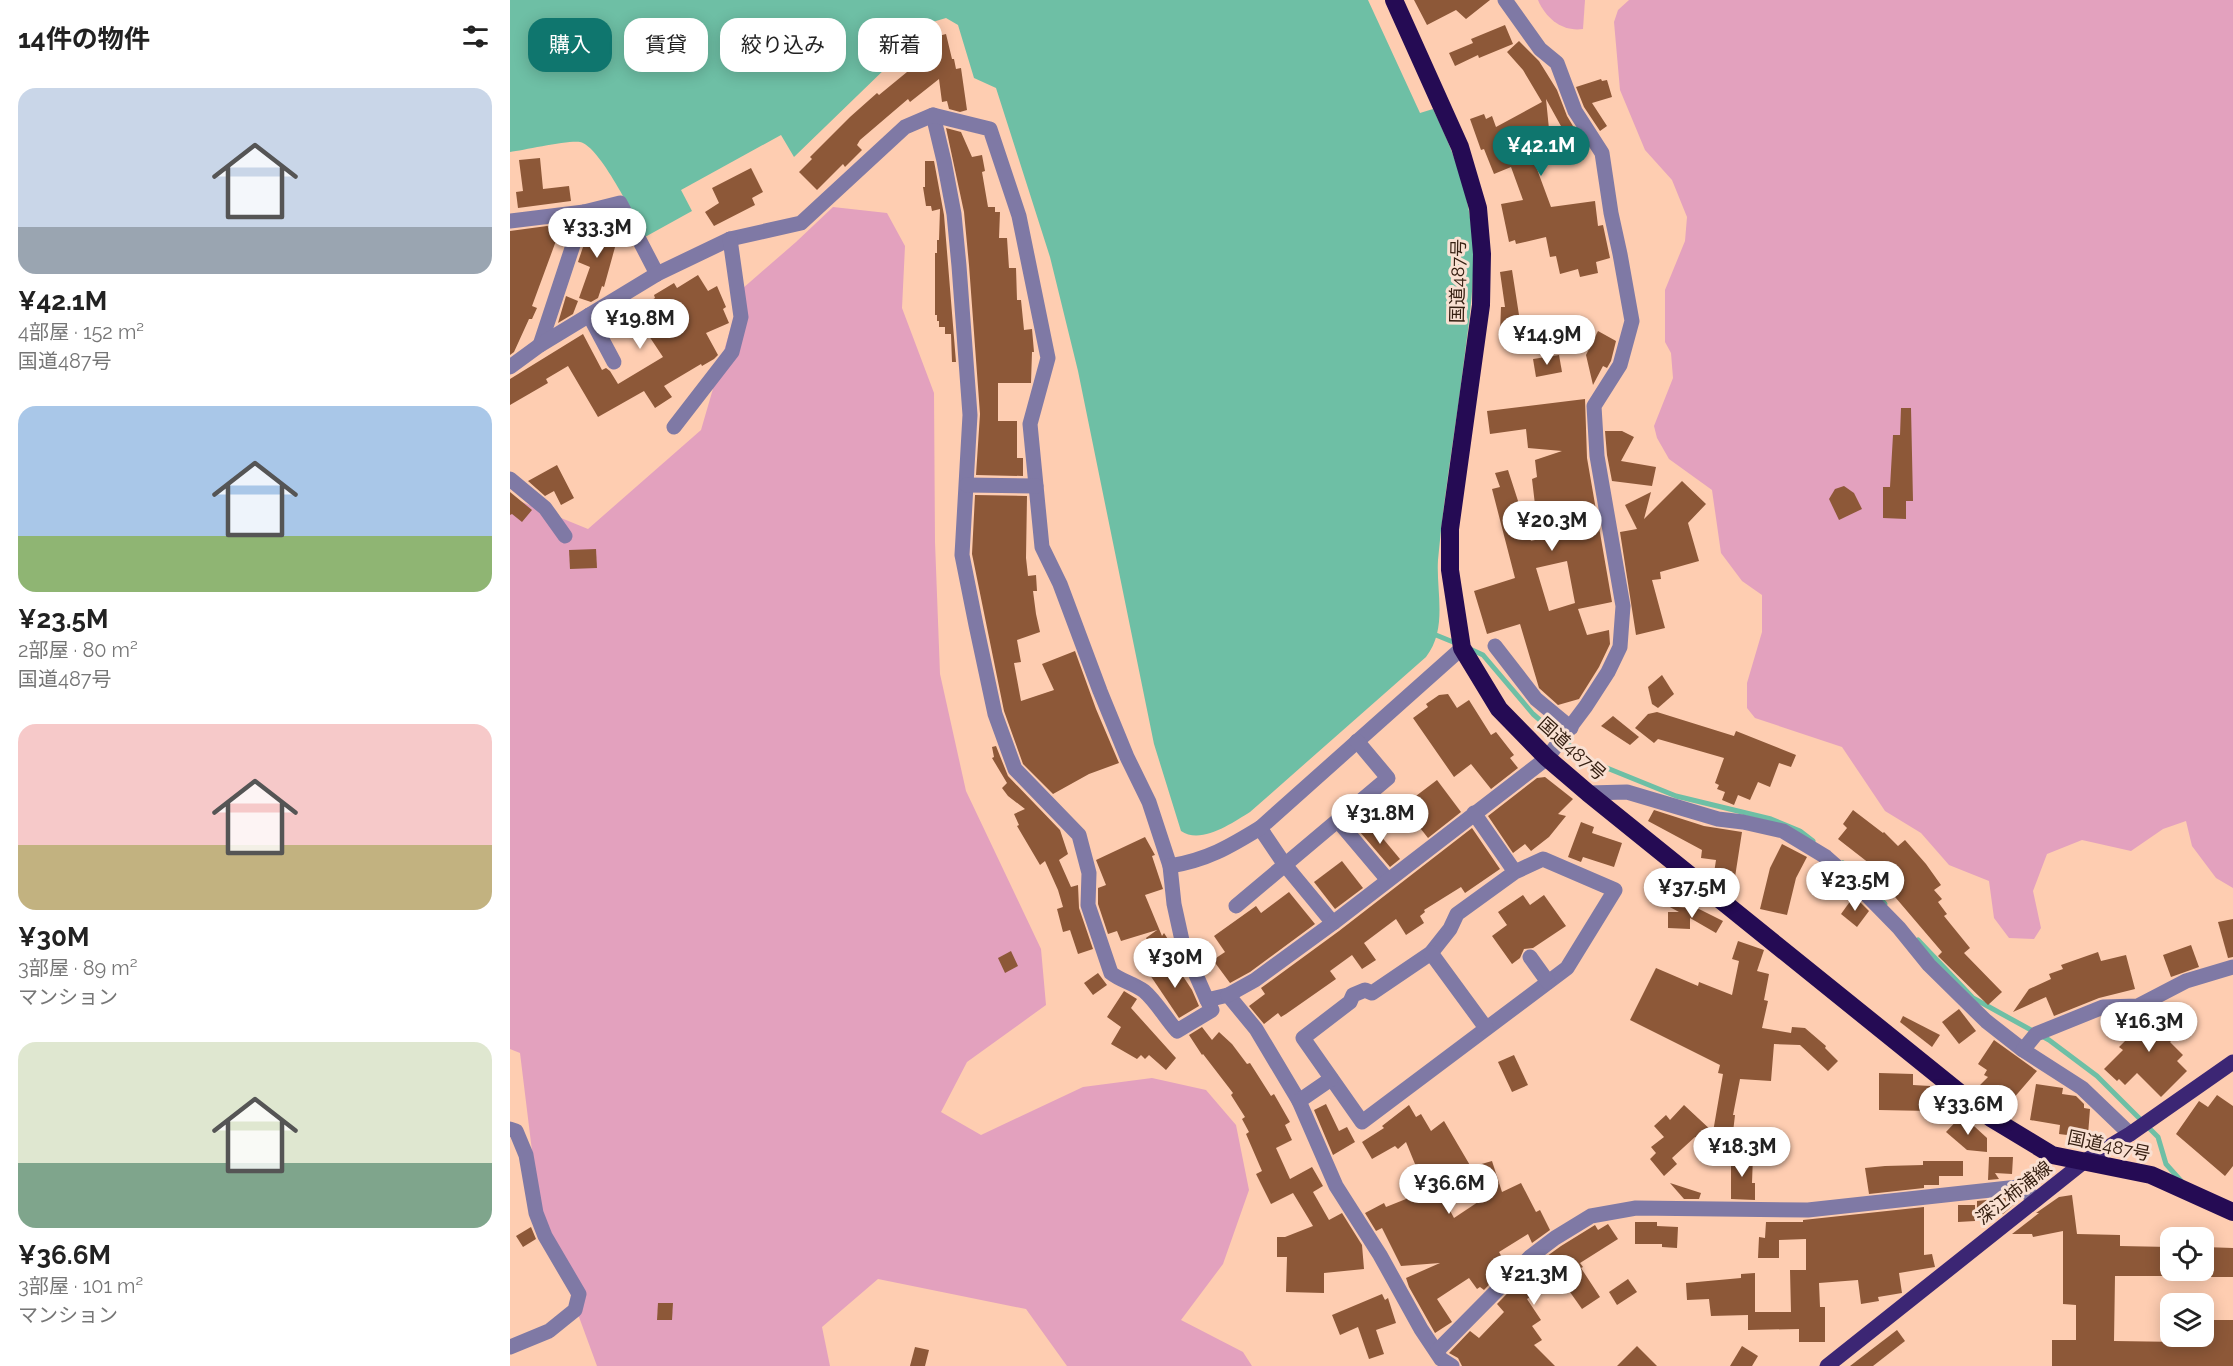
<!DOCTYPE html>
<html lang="ja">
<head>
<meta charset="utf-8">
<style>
	:root { --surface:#fff; --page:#f2f2f2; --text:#222; --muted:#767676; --accent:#0f766e }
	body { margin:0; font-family:Raleway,"Noto Sans JP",sans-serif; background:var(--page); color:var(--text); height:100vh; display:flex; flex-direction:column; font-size:22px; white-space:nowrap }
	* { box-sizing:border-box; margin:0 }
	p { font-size:20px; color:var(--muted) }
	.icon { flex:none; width:33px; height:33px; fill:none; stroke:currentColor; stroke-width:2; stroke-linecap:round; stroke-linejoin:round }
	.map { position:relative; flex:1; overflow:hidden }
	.sheet { display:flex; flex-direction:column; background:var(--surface); width:510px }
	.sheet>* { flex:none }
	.banner { position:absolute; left:18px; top:18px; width:570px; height:54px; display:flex; gap:12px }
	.buttons { position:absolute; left:1650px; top:1227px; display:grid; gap:12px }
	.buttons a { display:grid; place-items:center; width:54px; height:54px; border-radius:12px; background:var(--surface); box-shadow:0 3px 15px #0003; font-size:30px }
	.price { position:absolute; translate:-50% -51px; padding:0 14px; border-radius:21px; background:#fff; color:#222; font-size:20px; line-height:39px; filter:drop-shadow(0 2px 3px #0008) }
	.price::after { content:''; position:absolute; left:50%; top:36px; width:18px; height:14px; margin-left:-9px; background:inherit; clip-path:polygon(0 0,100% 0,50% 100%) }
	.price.on { background:var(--accent); color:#fff }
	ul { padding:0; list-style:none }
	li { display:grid; align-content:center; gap:12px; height:318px; padding:0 18px }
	li span { display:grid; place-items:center; height:186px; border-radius:18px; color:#555 }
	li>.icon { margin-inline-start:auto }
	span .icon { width:108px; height:108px; fill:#fffc; stroke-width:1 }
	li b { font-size:26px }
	h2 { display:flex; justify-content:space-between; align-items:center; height:72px; padding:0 18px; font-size:26px }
	.chip { padding:0 21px; border-radius:18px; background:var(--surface); box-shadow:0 3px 15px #0003; font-size:21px; line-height:54px }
	.chip.on { background:var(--accent); color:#fff }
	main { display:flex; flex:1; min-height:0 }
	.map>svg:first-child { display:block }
</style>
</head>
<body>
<main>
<section class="sheet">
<h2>14件の物件<svg class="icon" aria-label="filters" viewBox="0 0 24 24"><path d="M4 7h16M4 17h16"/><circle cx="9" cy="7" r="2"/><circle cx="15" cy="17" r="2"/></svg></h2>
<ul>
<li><span style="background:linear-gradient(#c9d6e8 75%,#9aa5b1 0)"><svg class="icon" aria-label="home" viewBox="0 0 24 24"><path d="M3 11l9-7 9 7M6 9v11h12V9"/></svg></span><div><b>¥42.1M</b><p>4部屋 · 152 m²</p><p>国道487号</p></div></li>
<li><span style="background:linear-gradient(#a9c7e8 70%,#8fb573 0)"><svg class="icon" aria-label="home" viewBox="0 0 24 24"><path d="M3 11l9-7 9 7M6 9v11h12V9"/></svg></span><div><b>¥23.5M</b><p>2部屋 · 80 m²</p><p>国道487号</p></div></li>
<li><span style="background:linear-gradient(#f6c9c9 65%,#c2b280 0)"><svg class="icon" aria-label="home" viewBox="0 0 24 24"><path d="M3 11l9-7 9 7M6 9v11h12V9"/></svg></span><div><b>¥30M</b><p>3部屋 · 89 m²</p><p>マンション</p></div></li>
<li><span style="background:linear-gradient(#dfe7d0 65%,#7fa58c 0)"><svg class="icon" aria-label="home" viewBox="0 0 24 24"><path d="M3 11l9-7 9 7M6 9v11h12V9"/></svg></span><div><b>¥36.6M</b><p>3部屋 · 101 m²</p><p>マンション</p></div></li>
</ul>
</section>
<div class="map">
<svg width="1723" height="1366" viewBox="0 0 1723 1366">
	<rect width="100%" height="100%" fill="#fecdb1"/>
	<!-- green -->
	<g fill="#e3a1be">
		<path d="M1028,0H1075L1073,29C1053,32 1036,19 1028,0Z"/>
		<polygon points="1119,0 1723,0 1723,888 1706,878 1682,846 1676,821 1653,829 1621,851 1572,840 1537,854 1523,891 1531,928 1524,939 1499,938 1484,918 1479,881 1439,865 1411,833 1375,811 1332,747 1245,718 1237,708 1237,683 1252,632 1252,595 1232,581 1211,553 1202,490 1159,459 1147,438 1144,426 1163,378 1161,353 1155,342 1155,290 1175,241 1177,217 1162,180 1135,150 1110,90 1104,22 1108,10"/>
		<polygon points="323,207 377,213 395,246 392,308 424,393 425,542 430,674 456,791 531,949 536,1005 457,1062 431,1112 471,1135 573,1087 642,1078 696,1090 726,1125 739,1190 713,1264 671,1320 733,1352 742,1366 557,1366 516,1309 368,1279 312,1327 320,1366 87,1366 29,1208 10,1053 0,1049 0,501 12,502 78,529 191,430 232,289 286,242"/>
	</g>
	<!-- water -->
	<path fill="#6ebfa5" d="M0,0H858L910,113L923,109C944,152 960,195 963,243C965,282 959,322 954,361C946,427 934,493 928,560C926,592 938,628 916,657L740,812C722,823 691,845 671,831L644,744L568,371L540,257L486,88L464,78L448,25L436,18L389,32L379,65L284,157L271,135L171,190L182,211L135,237C124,217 90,146 70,142C59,140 14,150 0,152Z"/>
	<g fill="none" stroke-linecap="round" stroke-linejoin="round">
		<!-- stream -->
		<g stroke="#6ebfa5" stroke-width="5">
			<polyline points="921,633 948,644"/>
			<polyline points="960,649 973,655 1023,714 1067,752 1087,764 1166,796 1261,819 1290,831 1303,841"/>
			<polyline points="1333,863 1348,874 1375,904"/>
			<polyline points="1408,940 1463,998 1539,1040 1587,1076 1648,1137 1656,1164 1672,1182"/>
		</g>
	</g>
	<!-- building -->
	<g fill="#8d5838" fill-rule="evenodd">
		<polygon points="904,0 980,0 956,19 946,10 917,25"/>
		<polygon points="995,25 1003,44 969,58 968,55 945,66 939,53 963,43 961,39"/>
		<polygon points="436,34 442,59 444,59 446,69 451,68 457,110 450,112 439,109 437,101 432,102 429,79 400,102 398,99 350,140 347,145 352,150 335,167 333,164 307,190 289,172 302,159 300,157 340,117 367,93 369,95 397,72 393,67 410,54 406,42"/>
		<polygon points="1009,41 1029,61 1047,90 1057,116 1072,141 1062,146 1036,99 1042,159 1024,161 1041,207 1085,201 1088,226 1093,225 1100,258 1086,262 1088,273 1070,277 1068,269 1050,274 1046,256 1040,257 1036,237 1006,244 1005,240 999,242 991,204 1013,200 1001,167 984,174 974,149 971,150 960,119 974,114 976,119 982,116 986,127 1032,102 1013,70 997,52"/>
		<polygon points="1091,79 1092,81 1097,80 1102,97 1082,103 1097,126 1090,131 1074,107 1066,87"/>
		<polygon points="436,128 451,132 462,157 472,155 475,171 472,172 478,207 485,207 485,212 490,212 489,238 497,238 499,268 506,268 507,300 511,300 514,330 522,329 524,352 522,352 521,383 488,383 488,421 507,421 507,458 513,458 513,476 466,475 470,414 459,265 454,212"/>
		<polygon points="30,158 33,189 59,186 61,201 8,208 6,192 13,191 9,160"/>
		<polygon points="415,161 424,161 434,215 446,362 442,362 441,334 435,334 435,327 429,327 429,321 427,321 427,315 425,315 425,253 427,253 427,240 429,240 430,209 422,211 421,206 416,206 413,187 415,187"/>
		<polygon points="241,168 253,192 242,198 245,205 204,226 195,212 209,203 202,188"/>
		<polygon points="82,220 101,226 97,237 107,240 94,287 92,286 88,298 81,302 69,298 80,267 68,262"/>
		<polygon points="37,226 50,230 22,306 27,308 22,319 19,319 4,352 0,355 0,231"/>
		<polygon points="1002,270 1009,315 1008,333 990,332 991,307 995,307 990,272"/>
		<polygon points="188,275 198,291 207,286 216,307 213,309 219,323 196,333 208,355 204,359 192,366 191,364 154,386 162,397 145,408 134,391 88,417 58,366 36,379 38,383 0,405 0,379 73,334 92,370 96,368 100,371 108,384 153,357 137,333 128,338 115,317 145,298 144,295 164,283 167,288"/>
		<polygon points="56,296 68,301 63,314 48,323"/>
		<polygon points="1088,331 1106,341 1101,361 1097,368 1093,366 1083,385 1076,355"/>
		<polygon points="1049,355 1052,372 1026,377 1023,359"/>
		<path d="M1075,399L1077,458L1102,602L1068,609L1077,635L1099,630L1100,644L1089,667L1069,699L1048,705L1029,688L1010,624L977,634L964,591L1005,578L982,489L990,487L985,473L998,470L1021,541L1029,539L1022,479L1027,477L1025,460L1052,451L1018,448L1016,429L980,434L977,411ZM1057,561L1065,603L1039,611L1026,568Z"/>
		<polygon points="1391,408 1401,408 1403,501 1396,501 1396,519 1373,518 1373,487 1380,487 1383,435 1390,435"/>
		<polygon points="1095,431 1112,431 1124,437 1111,461 1146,467 1142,486 1102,481 1097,455"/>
		<polygon points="47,465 64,498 51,505 44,491 35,496 18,481"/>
		<polygon points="1172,481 1196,504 1178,523 1189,561 1150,572 1151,579 1142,580 1155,628 1126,635 1110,532 1127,529 1115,505 1141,492 1134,519"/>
		<polygon points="1334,486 1344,493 1352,509 1329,520 1319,499 1325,489"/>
		<polygon points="0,492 22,510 12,522 2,514 0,515"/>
		<polygon points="465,495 517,496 516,558 518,576 526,575 527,591 523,591 526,614 530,632 507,640 511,662 504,663 511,701 544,690 532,664 565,651 586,709 609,763 579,774 543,794 513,764 494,711 462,554"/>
		<polygon points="86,549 87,568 60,569 59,550"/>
		<polygon points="1152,675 1164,694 1148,708 1142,704 1138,687"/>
		<polygon points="938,694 947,708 959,700 981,735 986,732 1004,755 1000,758 1008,768 981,789 961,764 944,777 903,718 918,707 916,704 929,695"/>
		<polygon points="1147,712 1224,736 1226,731 1286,755 1281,767 1269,763 1260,787 1248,782 1240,800 1228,795 1224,805 1212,800 1215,792 1207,789 1209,785 1205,783 1214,758 1148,739 1144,743 1125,728 1138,714"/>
		<polygon points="1103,716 1129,737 1120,745 1091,726"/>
		<polygon points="486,746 498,776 550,830 558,854 549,860 561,887 568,885 569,908 583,949 568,954 560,930 553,932 547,909 553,907 548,890 535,861 530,865 507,826 509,825 504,814 515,809 498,796 492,788 497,783 482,758 484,757 482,747"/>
		<polygon points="1035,777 1063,799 1048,814 1056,816 1039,837 1021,851 1015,844 1003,853 978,816 1027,778"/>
		<polygon points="927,780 951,812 918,838 907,824 912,820 898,802"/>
		<polygon points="1144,810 1194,826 1232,832 1225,877 1204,873 1206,860 1191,858 1192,850 1138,821"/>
		<polygon points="1343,810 1373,833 1374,832 1388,846 1395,840 1416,864 1431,885 1424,890 1432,899 1428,902 1437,914 1434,916 1460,948 1454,953 1492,992 1478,1005 1428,956 1432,952 1362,870 1364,867 1328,839 1337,828 1333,824"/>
		<polygon points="1071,822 1084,827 1082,833 1112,843 1104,867 1073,857 1071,862 1058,857"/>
		<polygon points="860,823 890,859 880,867 850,832"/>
		<polygon points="962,828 990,869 955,893 951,887 914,910 915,912 910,916 914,923 896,935 886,919 854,943 866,960 852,969 842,955 820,971 826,979 776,1014 771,1017 768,1013 754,1024 739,1006 755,994 751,988 829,931"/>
		<polygon points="635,837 645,855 642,856 653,889 635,895 652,936 654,933 663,947 634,963 643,950 636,938 647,930 611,941 607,931 598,934 588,904 588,888 596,885 586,860"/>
		<polygon points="1272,844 1297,857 1286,878 1277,915 1250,909 1260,868"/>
		<polygon points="832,861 853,888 825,909 804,882"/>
		<polygon points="779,892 805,924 740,972 720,983 703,960 715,952 704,936 746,906 751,913"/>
		<polygon points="1013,895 1020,905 1034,895 1056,926 1023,948 1014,949 1010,958 1002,964 982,936 997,925 988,912"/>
		<polygon points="1344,896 1359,911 1347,927 1331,914"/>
		<polygon points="1158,906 1189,909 1213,921 1206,933 1180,918 1180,929 1158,928 1158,912 1169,912"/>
		<polygon points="1723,919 1723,957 1718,958 1708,922"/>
		<polygon points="1228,941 1254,950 1247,971 1259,974 1254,1000 1258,1001 1252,1028 1281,1033 1282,1027 1295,1028 1316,1046 1315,1048 1328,1061 1318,1071 1290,1045 1264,1044 1261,1081 1230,1079 1223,1115 1225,1115 1222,1141 1185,1137 1162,1158 1167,1164 1154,1176 1140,1159 1146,1153 1141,1147 1154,1137 1144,1126 1156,1115 1160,1120 1174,1105 1203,1132 1213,1074 1208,1073 1210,1065 1120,1020 1146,968 1188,986 1189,982 1222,995 1229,961 1222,959"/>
		<polygon points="1681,945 1689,967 1661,977 1653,955"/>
		<polygon points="501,951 508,966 495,973 488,958"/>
		<polygon points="1588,952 1591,961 1616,955 1625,989 1589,998 1544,1016 1536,997 1503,1012 1519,989 1541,979 1539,974 1553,969 1551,965"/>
		<polygon points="663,961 682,990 689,1006 669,1018 640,975"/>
		<polygon points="588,973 597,985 583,995 574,983"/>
		<polygon points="614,991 627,999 621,1008 666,1058 656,1070 639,1055 635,1059 631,1055 627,1059 601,1044 611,1027 597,1017"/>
		<polygon points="1449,1009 1466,1031 1449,1044 1432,1022"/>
		<polygon points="1641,1010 1649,1017 1653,1014 1671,1032 1660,1042 1673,1055 1667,1061 1677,1071 1651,1097 1627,1073 1615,1085 1609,1079 1607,1081 1594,1069 1613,1050 1609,1047 1621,1035 1611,1027 1628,1016"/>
		<polygon points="1393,1016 1430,1035 1422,1047 1390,1022"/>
		<polygon points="692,1027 702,1040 709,1032 722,1044 737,1064 740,1063 761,1096 764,1094 780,1122 775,1125 782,1140 766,1148 780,1179 802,1167 813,1186 803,1192 819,1220 832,1213 852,1245 854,1269 814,1273 814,1293 776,1292 777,1257 767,1257 767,1237 775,1237 803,1226 783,1193 761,1204 746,1174 752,1171 736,1134 739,1132 732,1119 735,1117 721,1095 723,1093 693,1054 692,1055 679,1035"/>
		<polygon points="1484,1040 1527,1071 1496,1107 1483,1095 1479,1098 1468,1087 1478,1077 1474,1075 1477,1070 1468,1064"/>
		<polygon points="1004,1055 1018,1085 1002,1092 988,1062"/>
		<polygon points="1369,1073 1403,1074 1403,1085 1420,1086 1419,1111 1369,1110"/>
		<polygon points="1526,1084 1553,1088 1552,1094 1566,1096 1574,1104 1574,1108 1580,1109 1578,1135 1573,1137 1549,1134 1550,1125 1520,1120"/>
		<polygon points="1707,1095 1723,1106 1723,1166 1715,1176 1666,1134 1689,1101 1698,1107"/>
		<polygon points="816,1104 829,1131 837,1127 845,1142 823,1155 804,1110"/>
		<path d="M899,1105L906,1117L911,1114L921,1131L934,1121L961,1167L982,1161L992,1192L1011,1183L1026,1212L1030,1210L1040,1230L1022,1243L1018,1234L989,1252L997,1266L974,1290L970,1287L967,1289L959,1278L927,1299L942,1322L925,1333L899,1287L896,1278L930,1263L891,1266L872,1228L866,1231L855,1213L874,1203L876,1207L916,1191L896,1142L888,1149L885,1146L862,1159L852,1142L874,1128L872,1126ZM964,1178L971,1200L944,1218L930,1192Z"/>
		<polygon points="1452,1115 1477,1138 1477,1152 1457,1150 1436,1132"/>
		<polygon points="1221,1154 1243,1155 1242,1183 1245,1183 1245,1200 1221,1199"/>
		<polygon points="1479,1157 1503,1157 1502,1174 1485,1173 1489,1179 1478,1180"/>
		<polygon points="1413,1161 1453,1161 1453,1176 1429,1176 1429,1185 1414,1185 1414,1188 1359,1194 1355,1168 1375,1166 1413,1165"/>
		<polygon points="1160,1183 1191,1193 1189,1199 1174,1199"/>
		<polygon points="1562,1195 1567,1234 1610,1235 1610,1246 1660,1247 1660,1276 1605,1276 1604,1341 1671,1342 1671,1336 1694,1336 1694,1320 1723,1320 1723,1366 1542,1366 1542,1340 1566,1340 1566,1305 1553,1304 1553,1231 1523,1237 1522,1234 1502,1234 1529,1213 1526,1213 1549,1197"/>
		<polygon points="1503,1197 1507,1202 1493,1214 1467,1215 1467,1201"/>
		<polygon points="1448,1205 1465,1205 1465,1221 1448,1222"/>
		<polygon points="1414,1207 1414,1255 1422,1254 1425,1267 1389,1273 1392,1293 1368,1297 1369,1301 1351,1304 1348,1280 1309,1283 1310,1307 1315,1307 1315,1342 1289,1342 1289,1329 1238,1330 1238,1315 1201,1316 1199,1299 1177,1300 1176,1283 1231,1278 1231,1274 1245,1273 1245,1312 1281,1312 1280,1270 1296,1270 1296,1239 1269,1240 1269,1258 1248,1258 1249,1237 1255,1238 1256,1222 1293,1222 1293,1220"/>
		<polygon points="1125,1222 1147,1222 1147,1226 1168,1227 1167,1248 1152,1247 1152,1244 1125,1244"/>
		<polygon points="1098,1224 1108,1239 1070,1263 1073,1267 1071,1268 1090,1297 1072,1309 1050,1278 1017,1299 1031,1320 1022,1326 1032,1340 1024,1345 1045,1366 952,1366 948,1358 939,1353 960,1331 969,1338 994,1312 987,1304 1026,1264 1051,1246 1085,1225 1088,1230"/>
		<polygon points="21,1227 26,1239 13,1247 6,1236"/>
		<polygon points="1694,1247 1723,1248 1723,1277 1694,1277"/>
		<polygon points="1118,1279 1127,1292 1107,1305 1099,1292"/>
		<polygon points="872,1294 875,1300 878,1298 886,1323 866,1330 874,1354 859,1359 848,1327 830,1335 822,1315"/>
		<polygon points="148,1303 163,1303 162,1320 147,1320"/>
		<polygon points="1387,1330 1395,1341 1363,1366 1340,1366"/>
		<polygon points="1127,1346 1147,1366 1107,1366"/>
		<polygon points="1232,1346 1248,1356 1242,1366 1220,1366"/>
		<polygon points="405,1347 419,1350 415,1366 400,1366"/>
	</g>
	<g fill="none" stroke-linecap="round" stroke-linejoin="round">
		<!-- minor -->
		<g stroke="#7f79a5" stroke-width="15">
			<path d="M423,115L434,161L444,214L449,266L460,415L452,555L466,625L485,714L505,769L569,835L579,873L578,905L601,973C611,981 623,983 634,991C646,1001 656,1019 667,1031L702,1010L697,1000"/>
			<polyline points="0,221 74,212 110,203 147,274"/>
			<polyline points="79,315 104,362"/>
			<polyline points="30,345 74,212"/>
			<polyline points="0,367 30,345 147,274 220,239 291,223 395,127 423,115 480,129 509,216 538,358 520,424 532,547 550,584 590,691 617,757 639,802 660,866 664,904 673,945 697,1000 718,995 746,1029 789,1101 826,1186 870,1255 911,1329 931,1359 942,1366"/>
			<polyline points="164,427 222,352 231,317 220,239"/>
			<polyline points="0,479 35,508 55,536"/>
			<polyline points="457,485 526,486"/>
			<polyline points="985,646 1026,699 1061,728"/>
			<polyline points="1078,793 1117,792 1208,819 1233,822 1273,831 1316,857 1342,880 1389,928 1419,965 1476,1021 1513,1050 1572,1088 1620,1134"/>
			<polyline points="964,813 1005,872 1033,859 1105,890 1057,968 852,1122 793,1038 840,1002 843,995 855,990 862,993 921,953 940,929 947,914 1005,872"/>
			<polyline points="828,821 877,879"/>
			<polyline points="750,828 775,865 823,923"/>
			<path d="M660,866C697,860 719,847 750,828L952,648"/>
			<polyline points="726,906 878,778 847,741"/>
			<polyline points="921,953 976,1028"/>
			<polyline points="1020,957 1038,982"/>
			<polyline points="718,995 745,980 823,923 1037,758 1076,706 1098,672 1110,647 1113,606 1087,456 1084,406 1110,365 1122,321 1110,254 1101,213 1092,153 1065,111 1047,63 1030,49 995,0"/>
			<polyline points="1513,1050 1526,1034 1593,1007 1628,1006 1676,981 1723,967"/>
			<polyline points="789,1101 821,1079"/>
			<polyline points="0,1129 6,1131 16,1155 26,1213 35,1236 69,1294 65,1310 39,1331 0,1347"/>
			<polyline points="927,1351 1020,1257 1045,1238 1081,1216 1126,1208 1298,1210 1508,1187 1527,1199"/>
		</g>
		<!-- major -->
		<polyline stroke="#3c2674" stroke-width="15" points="1317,1366 1575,1161 1620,1134 1723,1062"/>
		<!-- highway -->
		<polyline stroke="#250b54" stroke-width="18" points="884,0 950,147 968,208 972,254 971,305 940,529 940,570 952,648 989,709 1037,758 1078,793 1481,1118 1542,1155 1641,1175 1723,1212"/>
	</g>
	<g text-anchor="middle" stroke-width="6" stroke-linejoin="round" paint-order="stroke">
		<!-- street labels -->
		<g font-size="18" fill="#362012" stroke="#f9e0d2">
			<text transform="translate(948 281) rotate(-89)" y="6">国道487号</text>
			<text transform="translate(1062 749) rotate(42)" y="6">国道487号</text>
			<text transform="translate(1599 1146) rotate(12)" y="6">国道487号</text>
			<text transform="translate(1504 1193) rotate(-38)" y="6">深江柿浦線</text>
		</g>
	</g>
</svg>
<div class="buttons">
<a><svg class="icon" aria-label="locate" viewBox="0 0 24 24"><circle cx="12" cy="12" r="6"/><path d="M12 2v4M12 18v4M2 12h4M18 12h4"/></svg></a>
<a><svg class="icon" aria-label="layers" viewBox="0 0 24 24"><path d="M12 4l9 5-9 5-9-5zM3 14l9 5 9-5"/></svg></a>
</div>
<b class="price on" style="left:1031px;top:177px">¥42.1M</b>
<b class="price" style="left:87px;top:259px">¥33.3M</b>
<b class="price" style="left:130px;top:350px">¥19.8M</b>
<b class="price" style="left:1037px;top:366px">¥14.9M</b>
<b class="price" style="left:1042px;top:552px">¥20.3M</b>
<b class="price" style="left:870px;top:845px">¥31.8M</b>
<b class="price" style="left:1345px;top:912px">¥23.5M</b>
<b class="price" style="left:1182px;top:919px">¥37.5M</b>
<b class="price" style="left:665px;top:989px">¥30M</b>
<b class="price" style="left:1639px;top:1053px">¥16.3M</b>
<b class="price" style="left:1458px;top:1136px">¥33.6M</b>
<b class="price" style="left:1232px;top:1178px">¥18.3M</b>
<b class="price" style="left:939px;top:1215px">¥36.6M</b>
<b class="price" style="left:1024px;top:1306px">¥21.3M</b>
<div class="banner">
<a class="chip on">購入</a>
<a class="chip">賃貸</a>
<a class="chip">絞り込み</a>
<a class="chip">新着</a>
</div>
</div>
</main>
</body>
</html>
